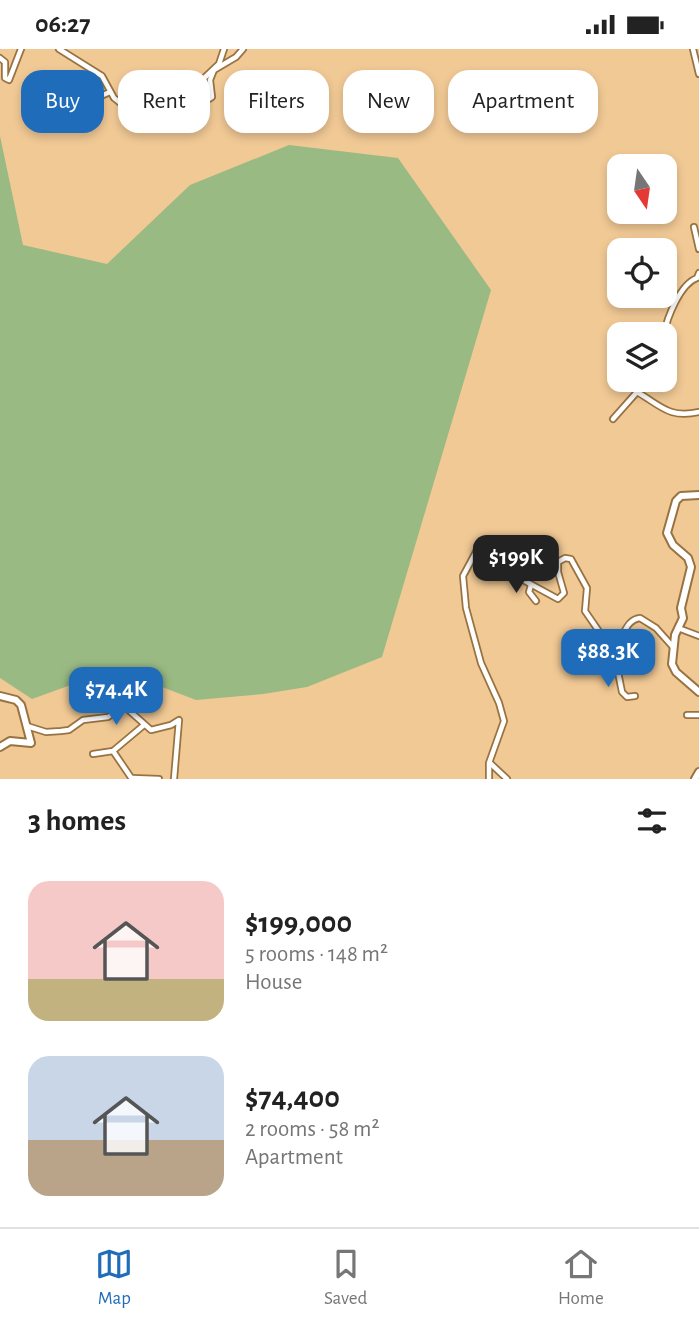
<!DOCTYPE html>
<html lang="en">
<head>
<meta charset="utf-8">
<style>
	:root { --surface:#fff; --page:#f2f2f2; --text:#222; --muted:#767676; --line:#e0e0e0; --accent:#1f6cbb }
	body { margin:0; font-family:"Alegreya Sans",sans-serif; background:var(--page); color:var(--text); height:100vh; display:flex; flex-direction:column; font-size:26px; white-space:nowrap }
	* { box-sizing:border-box; margin:0 }
	p { font-size:23px; color:var(--muted) }
	.icon { flex:none; width:38px; height:38px; fill:none; stroke:currentColor; stroke-width:2; stroke-linecap:round; stroke-linejoin:round }
	.map { position:relative; height:730px; overflow:hidden }
	.drawer { display:flex; flex-direction:column; background:var(--surface); flex:1 }
	.drawer>* { flex:none }
	.banner { position:absolute; left:21px; top:21px; width:658px; height:63px; display:flex; gap:14px }
	.needle { width:46px; rotate:167deg }
	.tools { position:absolute; left:607px; top:105px; display:grid; gap:14px }
	.tools a { display:grid; place-items:center; width:70px; height:70px; border-radius:14px; background:var(--surface); box-shadow:0 4px 10px #0003; font-size:35px }
	.price { position:absolute; translate:-50% -60px; padding:0 16px; border-radius:14px; background:var(--accent); color:#fff; font-size:23px; line-height:46px; filter:drop-shadow(0 2px 4px #0008) }
	.price::after { content:''; position:absolute; left:50%; top:42px; width:21px; height:16px; margin-left:-10px; background:inherit; clip-path:polygon(0 0,100% 0,50% 100%) }
	.price.current { background:#222; color:#fff }
	ul { padding:0; list-style:none }
	li { display:flex; align-items:center; gap:21px; height:175px; padding:0 28px }
	li span { display:grid; place-items:center; flex:none; width:196px; height:140px; border-radius:21px; color:#555 }
	li>.icon { margin-inline-start:auto }
	span .icon { width:84px; height:84px; fill:#fffc; stroke-width:1 }
	li b { font-size:30px }
	h2 { display:flex; justify-content:space-between; align-items:center; height:84px; padding:0 28px; font-size:30px }
	.chip { padding:0 24px; border-radius:21px; background:var(--surface); box-shadow:0 4px 10px #0003; font-size:24px; line-height:63px }
	.chip.current { background:var(--accent); color:#fff }
	.status { display:flex; justify-content:space-between; align-items:center; height:49px; padding:0 35px; background:var(--surface); direction:ltr }
	.status svg { height:19px; fill:currentColor }
	.tab-bar { display:flex; justify-content:space-around; align-items:center; height:98px; border-top:2px solid var(--line); background:var(--surface); font-size:19px; color:var(--muted) }
	.tab-bar a { display:grid; justify-items:center; gap:4px }
	.tab-bar .current { color:var(--accent) }
	.map>svg:first-child { display:block }
</style>
</head>
<body>
<div class="status"><b>06:27</b><svg viewBox="0 0 49 12"><path d="M0 12V9h3v3zM5 12V6h3v6zM10 12V3h3v9zM15 12V0h3v12zM26 1h20v11H26zM47 4h2v5h-2z"/></svg></div>
<div class="map">
<svg width="699" height="730" viewBox="0 0 699 730">
	<rect width="100%" height="100%" fill="#f1c995"/>
	<!-- green -->
	<polygon fill="#9aba84" points="0,87 23,196 107,215 190,136 289,96 398,109 491,241 382,608 307,638 263,645 196,651 115,620 32,650 0,629"/>
	<g fill="none" stroke-linecap="round" stroke-linejoin="round">
		<!-- street casing -->
		<g stroke="#987341" stroke-width="8">
			<g id="street">
				<polyline points="59,0 102,27 114,49 139,69 200,33 219,15 224,0"/>
				<polyline points="693,0 699,25"/>
				<polyline points="0,9 5,13 5,29 9,31 21,0"/>
				<polyline points="186,64 212,48 210,31 214,21 236,8 243,0"/>
				<polyline points="72,66 87,53 110,43"/>
				<polyline points="509,79 509,41 512,37"/>
				<polyline points="694,178 699,200"/>
				<path d="M664,285C667,269 680,235 697,229L699,224"/>
				<path d="M642,331L637,343C660,356 669,370 699,363"/>
				<polyline points="613,370 637,343"/>
				<polyline points="531,536 529,543 536,552"/>
				<polyline points="678,579 699,587"/>
				<polyline points="622,587 631,595"/>
				<polyline points="608,595 616,613 622,643 627,648 635,647"/>
				<polyline points="687,666 699,666"/>
				<polyline points="27,677 46,683 61,682 69,681 83,671 108,668 124,657 151,681 171,676 179,671 174,730"/>
				<polyline points="113,702 132,730"/>
				<polyline points="93,705 113,702 144,676"/>
				<polyline points="490,714 507,730"/>
				<polyline points="132,729 159,730"/>
				<path d="M489,730V714L504,672L499,654L481,614L466,559L463,527L477,501L487,500L514,526L558,550L564,544L558,523V513L565,509L571,510L587,539L585,562L607,594L617,595C625,585 626,571 640,569L656,579L673,598"/>
			</g>
		</g>
		<!-- secondary casing -->
		<g stroke="#987341" stroke-width="10">
			<g id="secondary">
				<polyline points="699,446 681,447 676,452 667,484 673,496 688,509 691,518 681,559 683,569 675,586 672,615 676,623 699,643"/>
				<polyline points="0,647 16,651 21,656 31,694 10,692 0,698"/>
				<polyline points="695,730 699,723"/>
			</g>
		</g>
		<!-- street -->
		<use href="#street" stroke="#fff" stroke-width="4.5"/>
		<!-- secondary -->
		<use href="#secondary" stroke="#fff" stroke-width="6"/>
	</g>
</svg>
<div class="tools">
<a><svg class="needle" viewBox="-14 -14 28 28"><path d="M0-13l5 13h-10z" fill="#e53935"/><path d="M0 13l5-13h-10z" fill="#767676"/></svg></a>
<a><svg class="icon" aria-label="locate" viewBox="0 0 24 24"><circle cx="12" cy="12" r="6"/><path d="M12 2v4M12 18v4M2 12h4M18 12h4"/></svg></a>
<a><svg class="icon" aria-label="layers" viewBox="0 0 24 24"><path d="M12 4l9 5-9 5-9-5zM3 14l9 5 9-5"/></svg></a>
</div>
<b class="price current" style="left:516px;top:546px">$199K</b>
<b class="price" style="left:608px;top:640px">$88.3K</b>
<b class="price" style="left:116px;top:678px">$74.4K</b>
<div class="banner">
<a class="chip current">Buy</a>
<a class="chip">Rent</a>
<a class="chip">Filters</a>
<a class="chip">New</a>
<a class="chip">Apartment</a>
</div>
</div>
<section class="drawer">
<h2>3 homes<svg class="icon" aria-label="filters" viewBox="0 0 24 24"><path d="M4 7h16M4 17h16"/><circle cx="9" cy="7" r="2"/><circle cx="15" cy="17" r="2"/></svg></h2>
<ul>
<li><span style="background:linear-gradient(#f6c9c9 70%,#c2b280 0)"><svg class="icon" aria-label="home" viewBox="0 0 24 24"><path d="M3 11l9-7 9 7M6 9v11h12V9"/></svg></span><div><b>$199,000</b><p>5 rooms · 148 m²</p><p>House</p></div></li>
<li><span style="background:linear-gradient(#c9d6e8 60%,#b9a48a 0)"><svg class="icon" aria-label="home" viewBox="0 0 24 24"><path d="M3 11l9-7 9 7M6 9v11h12V9"/></svg></span><div><b>$74,400</b><p>2 rooms · 58 m²</p><p>Apartment</p></div></li>
</ul>
</section>
<nav class="tab-bar">
<a class="current"><svg class="icon" aria-label="map" viewBox="0 0 24 24"><path d="M3 6l6-2 6 2 6-2v14l-6 2-6-2-6 2zM9 4v14M15 6v14"/></svg>Map</a>
<a><svg class="icon" aria-label="saved" viewBox="0 0 24 24"><path d="M7 4h10v16l-5-4-5 4z"/></svg>Saved</a>
<a><svg class="icon" aria-label="home" viewBox="0 0 24 24"><path d="M3 11l9-7 9 7M6 9v11h12V9"/></svg>Home</a>
</nav>
</body>
</html>
